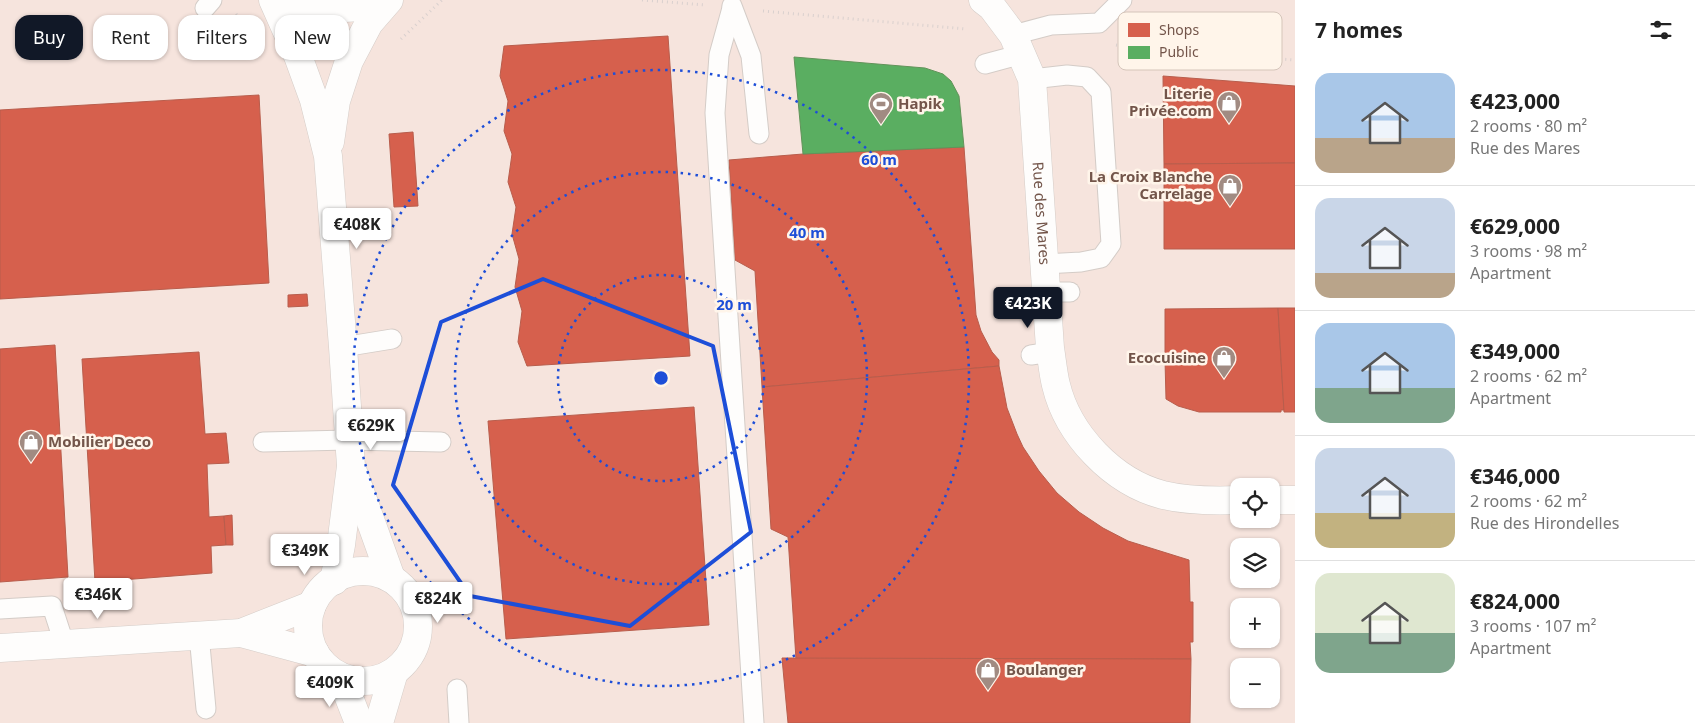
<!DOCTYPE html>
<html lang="en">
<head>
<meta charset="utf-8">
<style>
	:root { --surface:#fff; --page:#f6f6f6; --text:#222; --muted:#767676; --line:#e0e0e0; --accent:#111827 }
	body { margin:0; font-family:"Noto Sans",sans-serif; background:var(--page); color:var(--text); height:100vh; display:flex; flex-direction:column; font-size:19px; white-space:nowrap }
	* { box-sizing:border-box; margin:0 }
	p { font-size:16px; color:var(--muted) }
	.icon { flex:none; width:28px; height:28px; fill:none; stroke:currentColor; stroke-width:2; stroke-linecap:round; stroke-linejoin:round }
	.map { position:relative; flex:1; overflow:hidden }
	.details { display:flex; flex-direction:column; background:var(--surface); width:400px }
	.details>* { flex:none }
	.hud { position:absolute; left:15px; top:15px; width:475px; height:45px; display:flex; gap:10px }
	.tools { position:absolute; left:1230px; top:478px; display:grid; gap:10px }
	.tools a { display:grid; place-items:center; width:50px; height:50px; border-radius:10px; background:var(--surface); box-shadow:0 1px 4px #0004; font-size:25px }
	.price { position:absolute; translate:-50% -42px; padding:0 11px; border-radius:5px; background:#fff; color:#222; font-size:16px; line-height:32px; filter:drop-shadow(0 1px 2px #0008) }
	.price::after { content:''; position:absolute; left:50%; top:30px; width:15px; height:11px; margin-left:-8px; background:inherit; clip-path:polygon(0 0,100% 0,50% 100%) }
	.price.current { background:var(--accent); color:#fff }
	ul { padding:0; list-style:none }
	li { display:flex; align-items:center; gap:15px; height:125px; padding:0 20px }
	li+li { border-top:1px solid var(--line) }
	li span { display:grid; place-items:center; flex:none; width:140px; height:100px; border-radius:15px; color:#555 }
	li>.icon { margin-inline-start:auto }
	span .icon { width:60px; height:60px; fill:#fffc; stroke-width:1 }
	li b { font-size:21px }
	h2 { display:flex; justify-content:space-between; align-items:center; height:60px; padding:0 20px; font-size:21px }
	.chip { padding:0 18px; border-radius:15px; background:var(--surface); box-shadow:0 1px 4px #0004; font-size:18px; line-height:45px }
	.chip.current { background:var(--accent); color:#fff }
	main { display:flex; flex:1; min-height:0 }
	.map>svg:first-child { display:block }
</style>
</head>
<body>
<main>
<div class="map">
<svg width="1295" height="723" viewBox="0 0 1295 723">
	<rect width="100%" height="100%" fill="#f6f0ea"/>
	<!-- commercial -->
	<path fill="#f6e4dd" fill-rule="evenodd" d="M0,0H1295V723H0ZM1239,486H1271V519H1239ZM1239,546H1271V579H1239ZM1239,606H1271V639H1239ZM1239,666H1271V699H1239Z"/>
	<!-- shops -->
	<g fill="#d6604d" stroke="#b85d4c">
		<polygon points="668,36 690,356 527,366 518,342 522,311 515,287 519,259 512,234 516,207 508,182 512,154 504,131 508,101 500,76 504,46"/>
		<polygon points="1163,76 1295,86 1295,163 1164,164"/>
		<polygon points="259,95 269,283 0,299 0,110"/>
		<polygon points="413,132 418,206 394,207 389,134"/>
		<polygon points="964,147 976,315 981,331 992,352 999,360 999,366 762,387 755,271 735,260 729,160 803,154"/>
		<polygon points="1295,163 1295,249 1164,249 1164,164"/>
		<polygon points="307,294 308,306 288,307 288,295"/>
		<polygon points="1278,308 1284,410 1281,410 1281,412 1199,412 1178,406 1166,399 1165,360 1167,360 1167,357 1165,357 1165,309"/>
		<polygon points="1278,308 1295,308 1295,412 1284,412"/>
		<polygon points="55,345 68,577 0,582 0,349"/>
		<polygon points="199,352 205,434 226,433 229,463 207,464 209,517 224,516 226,545 211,546 212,573 95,582 82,359"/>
		<polygon points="999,366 1007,408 1017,434 1023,447 1039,471 1057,493 1079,512 1103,528 1128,541 1189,560 1190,602 1193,602 1193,642 1190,642 1191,659 796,659 788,537 771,529 762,387"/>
		<polygon points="694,407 709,625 506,639 488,421"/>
		<polygon points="232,515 233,545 226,545 224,516"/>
		<polygon points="782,658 1191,659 1190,723 788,723"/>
	</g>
	<!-- public -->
	<polygon fill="#5aae61" stroke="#62935a" points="794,57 925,68 943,74 951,81 959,96 964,147 803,154"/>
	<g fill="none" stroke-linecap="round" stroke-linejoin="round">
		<!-- service casing -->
		<g stroke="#d4ccc7" stroke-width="21">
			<g id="service">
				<polyline points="732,6 751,56 759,134"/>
				<polyline points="205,8 212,0"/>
				<polyline points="732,8 719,55 715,113 754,723"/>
				<polyline points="1013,35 1051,25 1099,23 1122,0"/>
				<polyline points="985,64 1022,54"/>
				<polyline points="1032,79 1067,75 1087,77 1101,92 1111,244 1101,258 1081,262 1044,264"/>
				<polyline points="1046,292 1070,292"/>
				<polyline points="343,347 392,339"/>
				<polyline points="1031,355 1051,352"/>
				<polyline points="263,442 348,440 441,442"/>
				<polyline points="0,609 52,606 64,643"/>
				<polyline points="199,635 206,709"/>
				<polyline points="457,689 459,723"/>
			</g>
		</g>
		<!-- minor casing -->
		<g stroke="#d4ccc7" stroke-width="29">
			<g id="minor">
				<polyline points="273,0 298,56 314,100 328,156 343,347 351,466 341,545 334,581"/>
				<polyline points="292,0 328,9 361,7 381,0"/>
				<path id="s1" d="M983,0L992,7L1013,35L1032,79L1050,348C1052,360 1053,373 1056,385C1068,435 1113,482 1163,495C1188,501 1213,501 1239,500"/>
				<polyline points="330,142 336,101 349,61 369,23 389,0"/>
				<polyline points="353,472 391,578"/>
				<polyline points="1271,500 1295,500"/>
				<circle cx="363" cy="626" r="55"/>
				<polyline points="241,633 315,653"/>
				<polyline points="0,648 241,633 312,605"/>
				<polyline points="341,677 359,723"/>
				<polyline points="379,723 394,672"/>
			</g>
		</g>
		<!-- path -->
		<g stroke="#d9d0ce" stroke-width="3" stroke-dasharray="1 4" stroke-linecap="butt">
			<polyline points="642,0 705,5"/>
			<polyline points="763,11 966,29"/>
			<polyline points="236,14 254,39"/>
			<polyline points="401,39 442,0"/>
			<polyline points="1116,45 1156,51 1295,60"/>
		</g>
		<!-- service -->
		<use href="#service" stroke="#fefdfc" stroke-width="19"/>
		<!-- minor -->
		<use href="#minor" stroke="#fefdfc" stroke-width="28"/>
	</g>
	<!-- marked area -->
	<path fill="none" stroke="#1d4ed8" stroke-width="4" stroke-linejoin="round" d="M543,279L713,346L751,532L630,626L470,596L393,485L441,322Z"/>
	<!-- distance rings -->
	<g fill="none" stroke="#1d4ed8" stroke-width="2.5" stroke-dasharray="2.5 5">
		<circle cx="661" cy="378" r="103"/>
		<circle cx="661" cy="378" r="206"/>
		<circle cx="661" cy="378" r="308"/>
	</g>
	<!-- icons -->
	<defs>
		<g id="shop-pin" transform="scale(1.25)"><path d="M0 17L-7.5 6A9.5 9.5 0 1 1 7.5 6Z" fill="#a18b82" stroke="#fff5ea"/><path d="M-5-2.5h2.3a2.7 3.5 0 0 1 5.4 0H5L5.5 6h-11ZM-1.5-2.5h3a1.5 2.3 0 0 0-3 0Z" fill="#fff"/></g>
		<g id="stadium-pin" transform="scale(1.25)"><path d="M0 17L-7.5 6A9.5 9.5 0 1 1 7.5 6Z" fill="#a18b82" stroke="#fff5ea"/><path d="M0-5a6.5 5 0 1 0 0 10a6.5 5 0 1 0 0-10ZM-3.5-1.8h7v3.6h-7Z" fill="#fff"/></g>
	</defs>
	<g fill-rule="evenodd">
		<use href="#shop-pin" x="1229" y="103"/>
		<use href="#stadium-pin" x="881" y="104"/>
		<use href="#shop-pin" x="1230" y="186"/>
		<use href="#shop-pin" x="1224" y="358"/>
		<use href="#shop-pin" x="31" y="442"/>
		<use href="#shop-pin" x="988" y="670"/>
	</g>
	<g text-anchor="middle" stroke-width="5" stroke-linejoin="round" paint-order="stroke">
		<!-- poi labels -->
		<g font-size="15" font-weight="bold" fill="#73554a" stroke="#fff5ea" text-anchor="end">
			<text x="1212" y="99">Literie<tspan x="1212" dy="17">Privée.com</tspan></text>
			<text x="898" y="109" text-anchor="start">Hapik</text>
			<text x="1212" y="182">La Croix Blanche<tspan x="1212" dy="17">Carrelage</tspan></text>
			<text x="1206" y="363">Ecocuisine</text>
			<text x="48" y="447" text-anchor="start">Mobilier Deco</text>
			<text x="1006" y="675" text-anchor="start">Boulanger</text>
		</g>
		<!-- street labels -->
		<g font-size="15" fill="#73554a" stroke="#fff5ea">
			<text dy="5" stroke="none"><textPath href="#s1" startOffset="229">Rue des Mares</textPath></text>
		</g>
	</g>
	<!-- legend -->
	<rect x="1118" y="12" width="164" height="58" rx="8" fill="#fff5ea" stroke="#d5c5ba" stroke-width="1"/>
	<rect x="1128" y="23" width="22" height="14" fill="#d6604d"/>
	<rect x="1128" y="46" width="22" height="13" fill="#5aae61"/>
	<g font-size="14" fill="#73554a">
		<text x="1159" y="35">Shops</text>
		<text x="1159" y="57">Public</text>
	</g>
	<circle cx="661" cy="378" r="8" fill="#1d4ed8" stroke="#fff5ea" stroke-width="2.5"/>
	<g font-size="15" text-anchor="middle" font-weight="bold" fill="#1d4ed8" stroke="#fff5ea" stroke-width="5" stroke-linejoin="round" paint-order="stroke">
		<text x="879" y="165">60 m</text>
		<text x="807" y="238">40 m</text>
		<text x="734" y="310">20 m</text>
	</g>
</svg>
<div class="tools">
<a><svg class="icon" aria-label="locate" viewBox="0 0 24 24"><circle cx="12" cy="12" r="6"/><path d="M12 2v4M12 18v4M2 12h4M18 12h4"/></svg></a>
<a><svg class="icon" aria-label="layers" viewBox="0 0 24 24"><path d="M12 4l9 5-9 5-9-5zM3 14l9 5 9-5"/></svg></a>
<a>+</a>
<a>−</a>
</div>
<b class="price" style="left:357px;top:250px">€408K</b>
<b class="price current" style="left:1028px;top:329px">€423K</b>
<b class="price" style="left:371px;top:451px">€629K</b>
<b class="price" style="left:305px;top:576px">€349K</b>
<b class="price" style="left:98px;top:620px">€346K</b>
<b class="price" style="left:438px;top:624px">€824K</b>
<b class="price" style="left:330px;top:708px">€409K</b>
<div class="hud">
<a class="chip current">Buy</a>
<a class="chip">Rent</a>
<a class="chip">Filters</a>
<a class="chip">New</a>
</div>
</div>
<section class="details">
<h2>7 homes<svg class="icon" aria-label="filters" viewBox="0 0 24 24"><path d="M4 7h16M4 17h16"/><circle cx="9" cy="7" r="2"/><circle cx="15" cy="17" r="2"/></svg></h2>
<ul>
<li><span style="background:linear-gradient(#a9c7e8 65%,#b9a48a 0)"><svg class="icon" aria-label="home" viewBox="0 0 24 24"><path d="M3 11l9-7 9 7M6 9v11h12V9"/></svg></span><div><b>€423,000</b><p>2 rooms · 80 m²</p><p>Rue des Mares</p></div></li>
<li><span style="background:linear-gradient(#c9d6e8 75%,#b9a48a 0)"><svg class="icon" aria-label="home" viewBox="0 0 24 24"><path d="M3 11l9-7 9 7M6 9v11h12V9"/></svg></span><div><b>€629,000</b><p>3 rooms · 98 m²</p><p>Apartment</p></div></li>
<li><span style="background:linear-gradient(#a9c7e8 65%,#7fa58c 0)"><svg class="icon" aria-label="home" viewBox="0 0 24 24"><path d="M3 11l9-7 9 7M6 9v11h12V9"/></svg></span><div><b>€349,000</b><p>2 rooms · 62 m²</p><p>Apartment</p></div></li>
<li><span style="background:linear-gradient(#c9d6e8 65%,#c2b280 0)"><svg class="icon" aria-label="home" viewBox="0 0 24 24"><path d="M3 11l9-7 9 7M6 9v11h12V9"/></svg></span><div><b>€346,000</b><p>2 rooms · 62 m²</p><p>Rue des Hirondelles</p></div></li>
<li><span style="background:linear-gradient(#dfe7d0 60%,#7fa58c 0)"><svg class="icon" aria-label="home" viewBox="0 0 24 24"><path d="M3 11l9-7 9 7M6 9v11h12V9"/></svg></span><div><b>€824,000</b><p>3 rooms · 107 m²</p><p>Apartment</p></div></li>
</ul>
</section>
</main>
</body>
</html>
